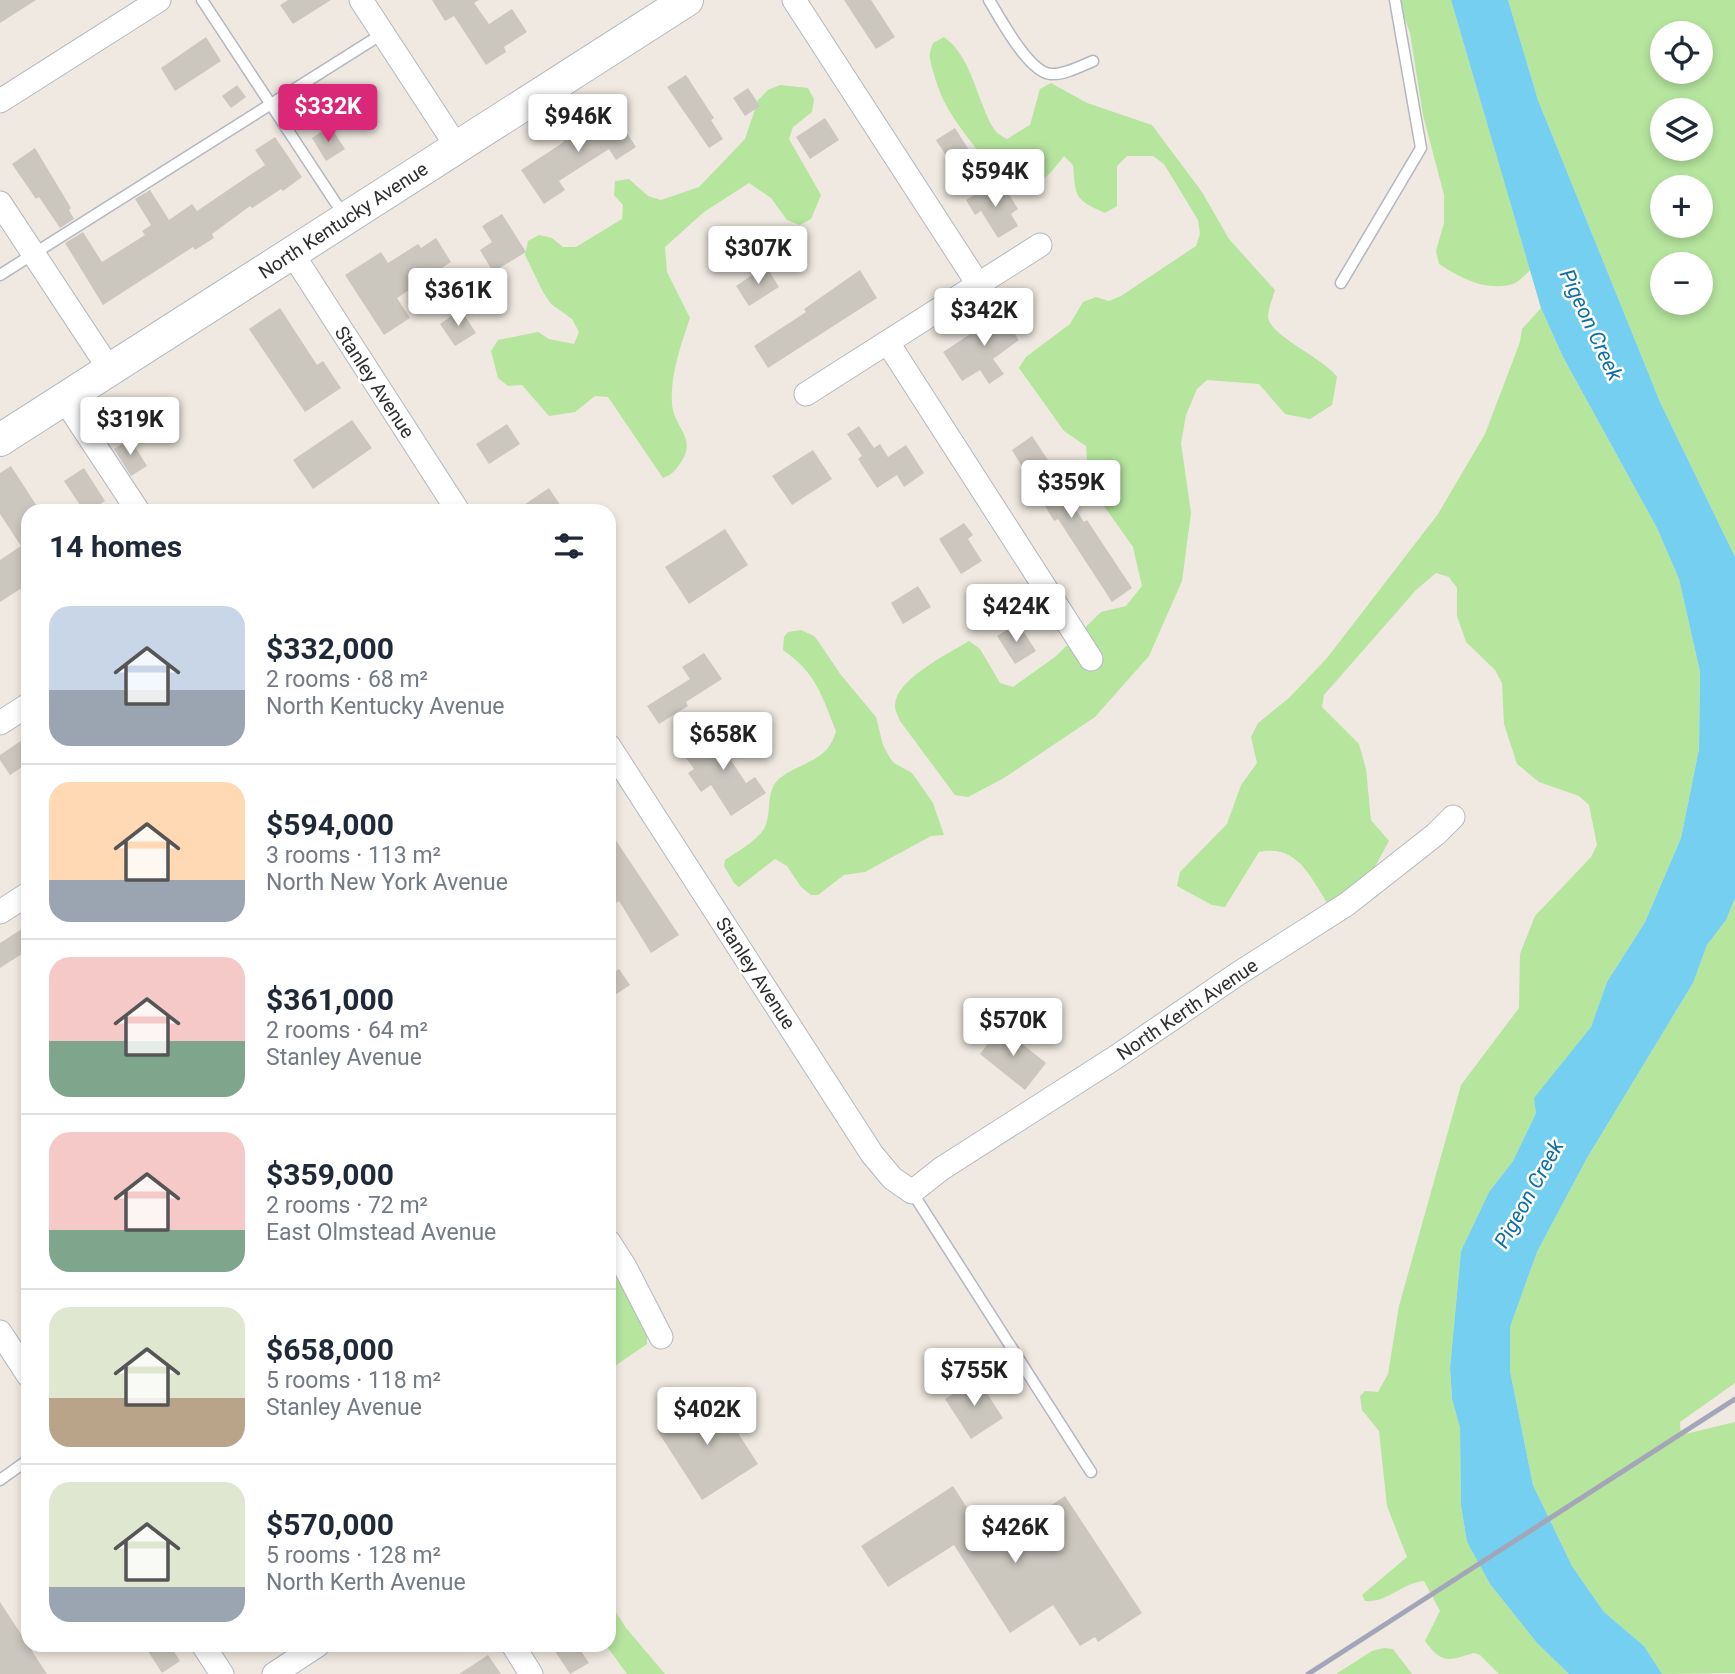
<!DOCTYPE html>
<html lang="en">
<head>
<meta charset="utf-8">
<style>
	:root { --surface:#fff; --page:#f6f6f7; --text:#1f2937; --muted:#747a83; --line:#e0e1e3; --accent:#db2777 }
	body { margin:0; font-family:Roboto,sans-serif; background:var(--page); color:var(--text); height:100vh; display:flex; flex-direction:column; font-size:26px; white-space:nowrap }
	* { box-sizing:border-box; margin:0 }
	p { font-size:23px; color:var(--muted) }
	.icon { flex:none; width:38px; height:38px; fill:none; stroke:currentColor; stroke-width:2; stroke-linecap:round; stroke-linejoin:round }
	.map { position:relative; flex:1; overflow:hidden }
	.side { position:absolute; left:21px; top:504px; width:595px; height:1148px; display:flex; flex-direction:column; background:var(--surface); border-radius:21px; box-shadow:0 4px 10px #0003 }
	.side>* { flex:none }
	.fabs { position:absolute; left:1650px; top:21px; display:grid; gap:14px }
	.fabs a { display:grid; place-items:center; width:63px; height:63px; border-radius:50%; background:var(--surface); box-shadow:0 4px 10px #0003; font-size:35px }
	.price { position:absolute; translate:-50% -60px; padding:0 16px; border-radius:7px; background:#fff; color:#222; font-size:23px; line-height:46px; filter:drop-shadow(0 2px 4px #0008) }
	.price::after { content:''; position:absolute; left:50%; top:42px; width:21px; height:16px; margin-left:-10px; background:inherit; clip-path:polygon(0 0,100% 0,50% 100%) }
	.price.on { background:var(--accent); color:#fff }
	ul { padding:0; list-style:none }
	li { display:flex; align-items:center; gap:21px; height:175px; padding:0 28px }
	li+li { border-top:2px solid var(--line) }
	li span { display:grid; place-items:center; flex:none; width:196px; height:140px; border-radius:21px; color:#555 }
	li>.icon { margin-inline-start:auto }
	span .icon { width:84px; height:84px; fill:#fffc; stroke-width:1 }
	li b { font-size:30px }
	h2 { display:flex; justify-content:space-between; align-items:center; height:84px; padding:0 28px; font-size:30px }
	.map>svg:first-child { display:block }
</style>
</head>
<body>
<div class="map">
<svg width="1735" height="1674" viewBox="0 0 1735 1674">
	<rect width="100%" height="100%" fill="#efe9e1"/>
	<!-- green -->
	<g fill="#b6e59e" fill-rule="evenodd">
		<path d="M1398,0H1451L1530,270C1525,275 1519,282 1513,284C1486,292 1461,278 1439,264L1436,251L1444,223V195L1423,115L1410,33Z"/>
		<path d="M1508,0H1735V557L1660,402L1538,100ZM1662,33H1701V72H1662ZM1662,110H1701V149H1662ZM1662,187H1701V226H1662ZM1662,264H1701V303H1662Z"/>
		<path d="M944,37C973,58 976,100 994,129C997,134 1002,136 1007,139L1030,125L1040,89L1051,83L1087,103L1152,125L1202,192L1229,239L1275,290C1273,297 1268,309 1268,317C1270,336 1324,358 1337,377L1332,405L1310,419L1285,414L1259,384L1207,380L1197,389L1186,415L1181,443L1191,513L1182,581L1149,656L1095,717L1004,778L968,797L955,795L900,721C898,716 895,711 895,705C896,679 948,654 969,641L980,649L1000,683L1013,687L1055,657L1101,612L1126,606L1142,586L1133,547L1089,485L1086,446L1064,431L1019,368L1026,357L1070,324L1083,302L1096,297L1109,301L1121,296L1196,246L1200,234L1198,220L1164,164L1153,156H1127L1117,166V206L1105,213C1074,199 1076,198 1073,165L1064,156C1053,170 1042,187 1022,186C1000,185 956,124 946,105C939,92 933,73 930,59C929,53 931,49 933,43Z"/>
		<path d="M780,85L808,88L814,99L812,112L793,127L789,139L821,195L811,219L800,225L787,220L771,198L749,183L704,212L665,247L667,272L690,318C681,345 670,375 672,404C674,429 699,438 679,465C674,472 671,475 663,478L608,397L595,396L575,412L549,416L522,385L508,386L498,378L491,351L498,340L538,332L549,339L574,344L579,332L572,319L551,304L543,292L525,255L528,241L539,235L552,238L563,247H576L622,219L623,205L614,195L615,181L629,179L648,196L661,200L699,187L745,139L758,100L768,90Z"/>
		<path d="M1541,308L1563,357L1657,528L1679,579L1700,672L1699,749L1681,838L1645,922L1607,982L1591,1027L1535,1098L1536,1113L1513,1161L1489,1192L1461,1251L1450,1368L1452,1399L1460,1428L1461,1506L1467,1542L1490,1584L1537,1643L1569,1674H1499L1480,1655L1474,1653C1448,1661 1442,1664 1425,1641L1440,1611L1424,1581C1401,1583 1388,1603 1365,1601L1362,1595L1407,1557L1387,1506L1379,1431L1362,1410L1360,1396L1365,1391L1378,1392L1388,1374L1399,1306L1461,1085L1519,1008L1520,954L1535,916L1591,857L1597,845L1589,805L1579,796L1539,782L1517,764L1504,724L1502,683L1495,670L1466,642L1457,616V588L1449,577L1436,573L1416,590L1324,695L1322,707L1359,744L1366,769L1371,820L1389,841L1371,874L1328,904C1310,877 1298,844 1259,852L1225,907L1212,905L1177,886L1180,872L1227,824L1241,785L1257,763L1251,737L1258,723L1289,698L1327,658L1438,514L1485,434L1520,342L1522,329Z"/>
		<path d="M801,630L814,636L818,641L841,675L876,717L883,745L890,758L894,763L912,773L933,803L944,835L931,836L865,872L844,875L818,895H811L801,887L787,866L775,859L739,887L734,883L724,866L725,860C738,851 755,842 764,829C773,813 764,791 780,778C802,761 828,762 836,731C821,694 817,674 783,650L784,637L788,632Z"/>
		<polygon points="1735,898 1735,1383 1680,1422 1681,1435 1735,1422 1735,1673 1662,1674 1644,1646 1604,1612 1572,1566 1533,1485 1510,1371 1510,1326 1537,1252 1587,1158 1693,983 1707,945 1726,920"/>
		<polygon points="609,1252 647,1331 647,1344 609,1370"/>
		<polygon points="609,1601 626,1628 665,1674 627,1674 606,1645 609,1645"/>
		<polygon points="1384,1648 1393,1649 1412,1674 1336,1674 1372,1651"/>
	</g>
	<!-- water -->
	<polygon fill="#75cff0" points="1451,0 1508,0 1538,100 1660,402 1735,557 1735,898 1726,920 1707,945 1693,983 1587,1158 1537,1252 1510,1327 1510,1371 1533,1485 1572,1566 1604,1612 1644,1646 1662,1674 1569,1674 1537,1643 1490,1584 1467,1542 1461,1506 1460,1428 1452,1399 1450,1368 1461,1251 1489,1192 1513,1161 1536,1113 1534,1098 1591,1027 1607,982 1645,922 1681,838 1699,749 1700,672 1679,579 1657,528 1563,357 1541,308"/>
	<!-- building -->
	<g fill="#cbc7bf">
		<polygon points="0,0 36,0 0,23"/>
		<polygon points="288,0 331,0 293,24 280,5"/>
		<polygon points="432,0 479,0 474,3 489,24 512,9 527,32 504,47 506,52 486,65 454,16 445,21"/>
		<polygon points="844,0 871,0 895,37 876,49"/>
		<polygon points="206,37 221,61 175,91 161,68"/>
		<polygon points="686,75 714,118 711,120 723,139 709,148 667,87"/>
		<polygon points="237,85 246,97 231,108 222,96"/>
		<polygon points="748,88 760,106 745,116 733,98"/>
		<polygon points="611,108 636,147 616,160 609,149 559,181 565,190 544,204 521,170 564,142 562,138"/>
		<polygon points="825,118 839,140 810,159 796,137"/>
		<polygon points="330,126 345,149 326,161 312,138"/>
		<polygon points="955,128 969,150 950,162 936,140"/>
		<polygon points="275,137 302,177 283,191 281,189 252,208 250,206 212,234 214,238 195,250 193,247 103,305 65,243 83,232 102,262 145,235 142,231 151,225 135,199 150,190 169,220 192,204 197,211 265,165 255,150"/>
		<polygon points="35,148 71,208 69,210 74,219 60,228 39,197 36,199 12,164"/>
		<polygon points="992,184 997,193 1005,188 1018,209 1011,214 1018,226 998,238 981,211 975,215 966,200"/>
		<polygon points="502,214 526,252 493,272 480,250 492,242 482,226"/>
		<polygon points="436,238 451,262 397,298 410,318 384,335 345,275 381,252 388,263 418,244 421,248"/>
		<polygon points="766,266 779,287 749,306 736,286"/>
		<polygon points="860,270 877,298 768,368 754,346 806,312 804,309"/>
		<polygon points="280,308 317,365 323,361 341,388 305,412 249,329"/>
		<polygon points="1008,309 1022,329 1015,334 1019,340 993,359 1004,374 989,384 980,370 962,381 943,352"/>
		<polygon points="461,310 476,333 455,346 440,324"/>
		<polygon points="352,420 372,448 313,489 293,460"/>
		<polygon points="507,424 520,444 489,464 476,444"/>
		<polygon points="859,426 874,448 880,444 888,457 906,445 924,473 904,487 897,475 877,488 858,459 862,456 847,434"/>
		<polygon points="1032,436 1048,460 1045,462 1084,522 1087,520 1132,588 1112,602 1058,519 1054,521 1012,450"/>
		<polygon points="130,439 147,466 131,476 114,449"/>
		<polygon points="813,450 832,479 792,505 772,476"/>
		<polygon points="11,466 40,511 28,511 28,584 0,602 0,560 21,546 0,514 0,473"/>
		<polygon points="84,468 105,501 89,511 84,511 64,481"/>
		<polygon points="549,488 564,511 515,511"/>
		<polygon points="964,523 973,535 968,539 982,561 961,574 939,539"/>
		<polygon points="725,529 748,565 689,604 665,567"/>
		<polygon points="918,586 931,607 903,624 891,603"/>
		<polygon points="1018,623 1036,651 1015,664 997,636"/>
		<polygon points="704,653 722,679 686,702 688,706 659,724 647,706 690,679 682,667"/>
		<polygon points="738,727 747,742 727,754 746,783 755,777 766,793 731,816 711,785 701,792 688,773 694,769 684,755 705,741 708,746"/>
		<polygon points="28,736 28,763 10,775 0,760 0,755"/>
		<polygon points="609,830 679,935 651,953 619,901 609,907"/>
		<polygon points="28,925 28,950 0,968 0,943"/>
		<polygon points="619,969 630,985 609,999 609,976"/>
		<polygon points="1001,1027 1046,1063 1025,1090 980,1054"/>
		<polygon points="977,1378 1003,1418 971,1439 945,1399"/>
		<polygon points="713,1394 758,1464 702,1500 657,1430"/>
		<polygon points="953,1486 991,1545 1065,1496 1142,1613 1098,1642 1095,1637 1080,1646 1053,1605 1010,1633 954,1545 888,1587 861,1546"/>
		<polygon points="0,1602 28,1645 47,1674 0,1674"/>
		<polygon points="144,1645 170,1645 180,1661 162,1673"/>
		<polygon points="551,1645 577,1645 589,1663 570,1674"/>
		<polygon points="488,1655 501,1674 459,1674"/>
	</g>
	<g fill="none" stroke-linecap="round" stroke-linejoin="round">
		<!-- lane casing -->
		<g stroke="#b4b7c1" stroke-width="13">
			<g id="lane">
				<polyline points="202,0 345,217"/>
				<path d="M989,0C1000,18 1029,73 1051,74C1064,75 1081,66 1093,61"/>
				<polyline points="0,275 382,34"/>
				<polyline points="1341,283 1421,148 1395,0"/>
				<polyline points="912,1192 1091,1472"/>
				<polyline points="0,1480 28,1460"/>
			</g>
		</g>
		<!-- street casing -->
		<g stroke="#b4b7c1" stroke-width="25">
			<g id="street">
				<polyline points="361,0 457,147"/>
				<polyline points="794,0 978,284"/>
				<polyline points="0,101 159,0"/>
				<polyline points="0,203 110,370"/>
				<polyline points="292,253 458,511"/>
				<polyline points="888,343 1091,659"/>
				<polyline points="806,394 1040,245"/>
				<polyline points="64,399 138,511"/>
				<polyline points="0,723 28,705"/>
				<polyline points="609,746 872,1154 892,1178 912,1192 941,1169 1116,1057 1236,975 1347,904 1436,834 1453,817"/>
				<polyline points="0,912 28,894"/>
				<polyline points="609,1242 625,1267 661,1337"/>
				<polyline points="0,1332 28,1375"/>
				<polyline points="203,1645 222,1674"/>
				<polyline points="513,1645 531,1674"/>
				<polyline points="274,1674 318,1645"/>
			</g>
		</g>
		<!-- secondary casing -->
		<g stroke="#b4b7c1" stroke-width="34">
			<polyline id="secondary" points="0,440 687,0"/>
		</g>
		<!-- lane -->
		<use href="#lane" stroke="#fff" stroke-width="10"/>
		<!-- street -->
		<use href="#street" stroke="#fff" stroke-width="23"/>
		<!-- secondary -->
		<use href="#secondary" stroke="#fff" stroke-width="32"/>
		<!-- rail -->
		<polyline stroke="#a3a6b8" stroke-width="5" points="1308,1674 1735,1399"/>
	</g>
	<g text-anchor="middle" stroke-width="5" stroke-linejoin="round" paint-order="stroke">
		<!-- street labels -->
		<g font-size="19" fill="#2e2e2e" stroke="#fff">
			<text transform="translate(343 220) rotate(-33)" y="7">North Kentucky Avenue</text>
			<text transform="translate(375 382) rotate(57)" y="7">Stanley Avenue</text>
			<text transform="translate(756 973) rotate(57)" y="7">Stanley Avenue</text>
			<text transform="translate(1187 1009) rotate(-34)" y="7">North Kerth Avenue</text>
		</g>
		<!-- water labels -->
		<g font-size="21" font-style="italic" fill="#0d6fa3" stroke="#fff">
			<text transform="translate(1591 325) rotate(65)" y="7">Pigeon Creek</text>
			<text transform="translate(1529 1194) rotate(-61)" y="7">Pigeon Creek</text>
		</g>
	</g>
</svg>
<div class="fabs">
<a><svg class="icon" aria-label="locate" viewBox="0 0 24 24"><circle cx="12" cy="12" r="6"/><path d="M12 2v4M12 18v4M2 12h4M18 12h4"/></svg></a>
<a><svg class="icon" aria-label="layers" viewBox="0 0 24 24"><path d="M12 4l9 5-9 5-9-5zM3 14l9 5 9-5"/></svg></a>
<a>+</a>
<a>−</a>
</div>
<b class="price on" style="left:328px;top:144px">$332K</b>
<b class="price" style="left:578px;top:154px">$946K</b>
<b class="price" style="left:995px;top:209px">$594K</b>
<b class="price" style="left:758px;top:286px">$307K</b>
<b class="price" style="left:458px;top:328px">$361K</b>
<b class="price" style="left:984px;top:348px">$342K</b>
<b class="price" style="left:130px;top:457px">$319K</b>
<b class="price" style="left:1071px;top:520px">$359K</b>
<b class="price" style="left:1016px;top:644px">$424K</b>
<b class="price" style="left:723px;top:772px">$658K</b>
<b class="price" style="left:1013px;top:1058px">$570K</b>
<b class="price" style="left:974px;top:1408px">$755K</b>
<b class="price" style="left:707px;top:1447px">$402K</b>
<b class="price" style="left:1015px;top:1565px">$426K</b>
<section class="side">
<h2>14 homes<svg class="icon" aria-label="filters" viewBox="0 0 24 24"><path d="M4 7h16M4 17h16"/><circle cx="9" cy="7" r="2"/><circle cx="15" cy="17" r="2"/></svg></h2>
<ul>
<li><span style="background:linear-gradient(#c9d6e8 60%,#9aa5b1 0)"><svg class="icon" aria-label="home" viewBox="0 0 24 24"><path d="M3 11l9-7 9 7M6 9v11h12V9"/></svg></span><div><b>$332,000</b><p>2 rooms · 68 m²</p><p>North Kentucky Avenue</p></div></li>
<li><span style="background:linear-gradient(#ffd9b3 70%,#9aa5b1 0)"><svg class="icon" aria-label="home" viewBox="0 0 24 24"><path d="M3 11l9-7 9 7M6 9v11h12V9"/></svg></span><div><b>$594,000</b><p>3 rooms · 113 m²</p><p>North New York Avenue</p></div></li>
<li><span style="background:linear-gradient(#f6c9c9 60%,#7fa58c 0)"><svg class="icon" aria-label="home" viewBox="0 0 24 24"><path d="M3 11l9-7 9 7M6 9v11h12V9"/></svg></span><div><b>$361,000</b><p>2 rooms · 64 m²</p><p>Stanley Avenue</p></div></li>
<li><span style="background:linear-gradient(#f6c9c9 70%,#7fa58c 0)"><svg class="icon" aria-label="home" viewBox="0 0 24 24"><path d="M3 11l9-7 9 7M6 9v11h12V9"/></svg></span><div><b>$359,000</b><p>2 rooms · 72 m²</p><p>East Olmstead Avenue</p></div></li>
<li><span style="background:linear-gradient(#dfe7d0 65%,#b9a48a 0)"><svg class="icon" aria-label="home" viewBox="0 0 24 24"><path d="M3 11l9-7 9 7M6 9v11h12V9"/></svg></span><div><b>$658,000</b><p>5 rooms · 118 m²</p><p>Stanley Avenue</p></div></li>
<li><span style="background:linear-gradient(#dfe7d0 75%,#9aa5b1 0)"><svg class="icon" aria-label="home" viewBox="0 0 24 24"><path d="M3 11l9-7 9 7M6 9v11h12V9"/></svg></span><div><b>$570,000</b><p>5 rooms · 128 m²</p><p>North Kerth Avenue</p></div></li>
</ul>
</section>
</div>
</body>
</html>
